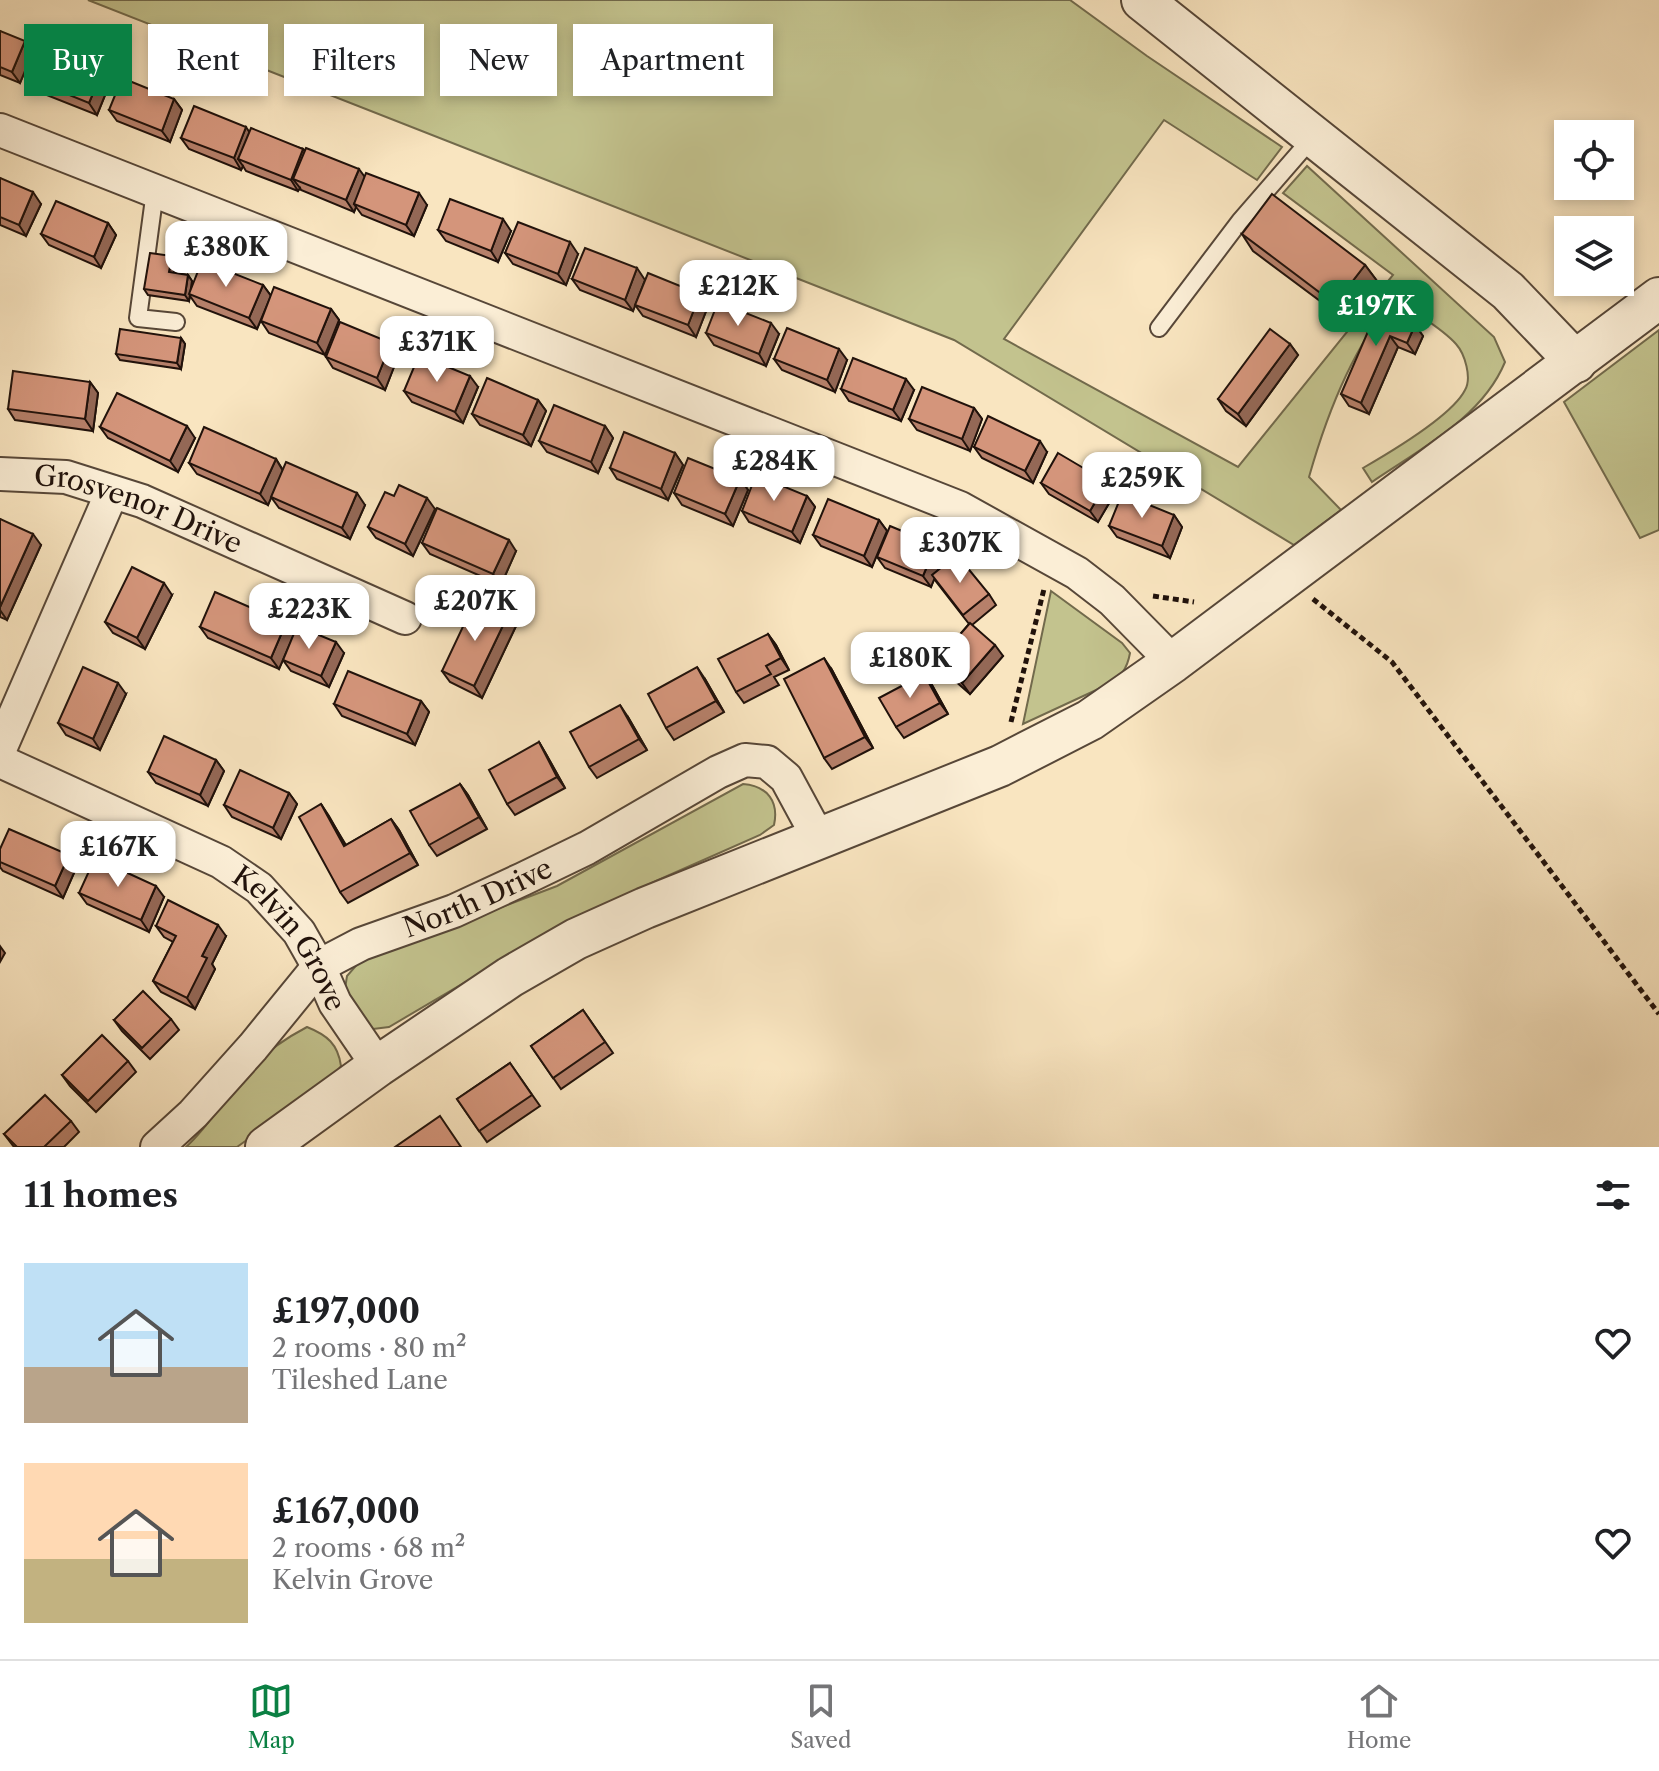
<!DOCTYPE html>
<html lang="en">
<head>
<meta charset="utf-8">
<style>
	:root { --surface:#fff; --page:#f6f6f6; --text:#202124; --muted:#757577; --line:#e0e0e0; --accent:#0b8043 }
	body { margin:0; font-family:"Libre Caslon Text",serif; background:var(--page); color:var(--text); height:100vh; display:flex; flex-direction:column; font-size:30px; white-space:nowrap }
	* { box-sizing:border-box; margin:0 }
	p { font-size:26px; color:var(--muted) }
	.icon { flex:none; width:44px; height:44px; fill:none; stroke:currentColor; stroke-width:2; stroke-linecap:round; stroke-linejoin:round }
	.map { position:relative; height:1147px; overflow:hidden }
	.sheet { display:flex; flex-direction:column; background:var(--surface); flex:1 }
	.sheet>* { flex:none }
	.banner { position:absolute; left:24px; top:24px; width:800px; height:72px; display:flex; gap:16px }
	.tools { position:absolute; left:1554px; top:120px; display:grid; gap:16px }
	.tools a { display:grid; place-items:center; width:80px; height:80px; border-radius:0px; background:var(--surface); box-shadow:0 4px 12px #0003; font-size:40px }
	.price { position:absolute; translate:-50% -68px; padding:0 18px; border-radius:16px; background:#fff; color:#222; font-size:26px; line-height:52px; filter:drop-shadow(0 2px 4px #0008) }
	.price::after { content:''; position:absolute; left:50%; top:48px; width:24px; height:18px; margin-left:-12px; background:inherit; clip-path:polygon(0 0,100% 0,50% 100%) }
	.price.current { background:var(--accent); color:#fff }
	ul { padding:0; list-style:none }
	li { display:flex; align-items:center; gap:24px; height:200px; padding:0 24px }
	li span { display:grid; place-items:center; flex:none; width:224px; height:160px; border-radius:0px; color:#555 }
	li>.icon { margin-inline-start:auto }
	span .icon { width:96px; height:96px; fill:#fffc; stroke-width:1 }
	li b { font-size:34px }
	h2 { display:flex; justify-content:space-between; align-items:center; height:96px; padding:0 24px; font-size:34px }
	.tag { padding:0 28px; border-radius:0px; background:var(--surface); box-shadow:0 4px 12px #0003; font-size:28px; line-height:72px }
	.tag.current { background:var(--accent); color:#fff }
	.dock { display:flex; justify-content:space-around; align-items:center; height:112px; border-top:2px solid var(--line); background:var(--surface); font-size:22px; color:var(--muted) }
	.dock a { display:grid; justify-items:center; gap:4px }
	.dock .current { color:var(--accent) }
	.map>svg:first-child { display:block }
</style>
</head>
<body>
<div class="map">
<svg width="1659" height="1147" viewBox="0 0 1659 1147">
	<rect width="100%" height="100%" fill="#f9e5c0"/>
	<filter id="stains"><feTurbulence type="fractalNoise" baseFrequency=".0025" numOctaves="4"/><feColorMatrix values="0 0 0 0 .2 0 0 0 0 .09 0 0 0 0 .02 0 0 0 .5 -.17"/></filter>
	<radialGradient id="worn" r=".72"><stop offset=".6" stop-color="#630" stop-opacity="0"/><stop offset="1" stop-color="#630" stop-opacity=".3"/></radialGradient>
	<!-- green -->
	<g fill="#c3c38e" stroke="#726a4c" stroke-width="2">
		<path d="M88,0H1070L1147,56L1282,147L1257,180L1164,120L1004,339L1238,467L1393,275L1283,193L1307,166L1494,337L1505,362C1482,418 1420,449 1372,482L1363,468C1389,453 1452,416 1465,390C1472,378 1465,354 1456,344C1442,328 1419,316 1402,303L1392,302C1351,350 1326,417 1309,477L1341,510L1294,545L954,340Z"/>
		<polygon points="1659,330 1659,530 1640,538 1564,402"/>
		<path d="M1051,591L1122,643L1130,653C1127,670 1121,676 1107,685L1023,724Z"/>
		<path d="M743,784C768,786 779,802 774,825L760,835L656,881L561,926L389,1027L373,1029L358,1023L344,995L347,976L360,961L557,886Z"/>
		<path d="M307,1027C327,1035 338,1044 341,1066L329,1081L237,1147H186C213,1123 229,1089 255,1064C270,1049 288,1037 307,1027Z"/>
	</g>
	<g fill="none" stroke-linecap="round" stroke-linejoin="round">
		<!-- service casing -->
		<g stroke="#574738" stroke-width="20">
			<g id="service">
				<polyline points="155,191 138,318 176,322"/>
				<polyline points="1159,328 1240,221 1313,137"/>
			</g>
		</g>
		<!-- minor casing -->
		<g stroke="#574738" stroke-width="36">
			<g id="minor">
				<polyline points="0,130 960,508 1077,573 1112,600 1173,662"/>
				<path id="s1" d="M0,474L66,477L142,501L405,618"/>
				<polyline points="0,749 112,492"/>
				<path id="s2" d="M0,761L221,862L259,888L299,932L320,969L335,1003L378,1066"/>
				<path id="s3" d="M157,1147L193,1114L253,1047L319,966L361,944L454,911L523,879L587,848L718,772L745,760L767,762L786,778L819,839"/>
			</g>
		</g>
		<!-- tertiary casing -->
		<g stroke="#574738" stroke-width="44">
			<g id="tertiary">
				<polyline points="1142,0 1508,291 1576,362"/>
				<polyline points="266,1147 378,1066 510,977 576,939 645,908 1000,766 1090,720 1173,662 1659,298"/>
			</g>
		</g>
		<!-- path -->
		<g stroke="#21120b" stroke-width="5" stroke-dasharray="6 4" stroke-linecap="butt">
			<polyline points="1153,596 1194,602"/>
			<polyline points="1313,599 1392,662 1659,1014"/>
			<polyline points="1011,722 1044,589"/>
		</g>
		<!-- service -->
		<use href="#service" stroke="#fbeed6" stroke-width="16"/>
		<!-- minor -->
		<use href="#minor" stroke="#fbeed6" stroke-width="32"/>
		<!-- tertiary -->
		<use href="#tertiary" stroke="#fbeed6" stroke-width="40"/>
	</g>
	<!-- wall -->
	<g fill="#b6806a" stroke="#21120b" stroke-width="2">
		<polygon points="0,31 33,52 20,83 0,75"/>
		<polygon points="102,72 110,83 97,115 44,94 37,82"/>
		<polygon points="174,99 182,110 170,142 117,121 109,110"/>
		<polygon points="249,132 303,149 305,151 427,205 414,236 362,215 356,207 354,212 301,190 300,188 298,191 246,171 243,166 241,170 189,149 181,138"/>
		<polygon points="0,178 41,204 26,236 0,225"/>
		<polygon points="108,223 116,235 101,268 49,245 41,234"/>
		<polygon points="438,230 511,231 498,262 446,241"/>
		<polygon points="1242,234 1365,265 1377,281 1347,321 1253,251"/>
		<polygon points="505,253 578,254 566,285 513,264"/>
		<polygon points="176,262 174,273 188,275 192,281 191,290 263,285 271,296 257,329 197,306 190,296 189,301 148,295 144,289"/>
		<polygon points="572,279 645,280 700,294 708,306 696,337 643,316 635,305 633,311 580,290"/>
		<polygon points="331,309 339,320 325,355 269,333 261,321"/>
		<polygon points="1405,309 1413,320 1412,323 1415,325 1423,336 1415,354 1398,347 1369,414 1349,406 1341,394"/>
		<polygon points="706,333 779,334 766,366 714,345"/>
		<polygon points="181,338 185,344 181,369 120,360 116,354"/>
		<polygon points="1290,344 1298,355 1246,426 1226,411 1218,399"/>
		<polygon points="399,354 385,390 333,368 326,357"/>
		<polygon points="774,359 847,360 835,392 782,370"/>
		<polygon points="90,382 98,393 93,431 15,420 8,409"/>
		<polygon points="478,387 463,423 412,402 404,391"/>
		<polygon points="841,389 914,390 901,421 849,401"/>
		<polygon points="538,400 546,411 531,446 480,425 472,414"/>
		<polygon points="974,408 982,419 970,451 917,430 909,419"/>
		<polygon points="605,426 613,438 598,473 547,452 539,441"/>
		<polygon points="100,427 195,438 178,472 108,438"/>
		<polygon points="974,447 1047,452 1033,483 982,458"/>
		<polygon points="675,453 683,465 668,500 617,479 610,468"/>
		<polygon points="276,459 283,470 365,505 350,539 279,508 271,497 268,505 197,474 189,463"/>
		<polygon points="740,479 748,490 733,526 682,505 674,493"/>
		<polygon points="1107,482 1115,493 1098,522 1049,494 1041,483"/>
		<polygon points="807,496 815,507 800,543 749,522 742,511"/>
		<polygon points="435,509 413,556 376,538 368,527"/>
		<polygon points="1174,515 1182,527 1170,558 1117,537 1109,526"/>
		<polygon points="0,519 41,545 7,620 0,617"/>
		<polygon points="879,520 887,531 872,567 821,546 813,535"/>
		<polygon points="422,543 516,551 501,585 430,554"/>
		<polygon points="944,556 938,570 989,594 996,605 972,625 1003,656 970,694 945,672 937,661 969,624 934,579 931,587 885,568 877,557"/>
		<polygon points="172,595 145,649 113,633 105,622"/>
		<polygon points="286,623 294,634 344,653 329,687 291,671 283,660 284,657 279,669 208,638 200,627"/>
		<polygon points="516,626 482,698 450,682 442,671"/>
		<polygon points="768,634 776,645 789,670 774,677 779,685 744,703 736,692"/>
		<polygon points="832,670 873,748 832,769 824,758"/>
		<polygon points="924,674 932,685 948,714 904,738 896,727"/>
		<polygon points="705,679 724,712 674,740 666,728"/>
		<polygon points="126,694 100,750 66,735 58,723"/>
		<polygon points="421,701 429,712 415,745 342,716 334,704"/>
		<polygon points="628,717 647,750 597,778 589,767"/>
		<polygon points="539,742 546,754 565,788 515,815 507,804"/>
		<polygon points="216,760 224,771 208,806 156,783 148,772"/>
		<polygon points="460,784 468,795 487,829 437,856 429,845"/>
		<polygon points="289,793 297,804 281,839 232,817 224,805"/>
		<polygon points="321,804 346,845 391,819 399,830 418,865 348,903 340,892"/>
		<polygon points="0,849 69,855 77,866 63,898 3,871 0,867"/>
		<polygon points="79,893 164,897 149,932 87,904"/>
		<polygon points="156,926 226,936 212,964 215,969 195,1009 161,992 153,981 173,942 164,937"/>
		<polygon points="583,1010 613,1053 561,1089 531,1046"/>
		<polygon points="171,1019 179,1030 150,1059 122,1031 114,1020"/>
		<polygon points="128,1061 136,1072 96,1112 70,1086 62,1075"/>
		<polygon points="510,1063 540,1106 487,1142 457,1099"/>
		<polygon points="71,1121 79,1132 64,1147 14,1147 4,1134"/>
	</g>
	<!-- shaded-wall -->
	<g fill="#946856" stroke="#21120b" stroke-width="2">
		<polygon points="25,41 33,52 20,83 12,72"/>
		<polygon points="102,72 110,83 97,115 89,103"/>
		<polygon points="174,99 182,110 170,142 162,131"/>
		<polygon points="246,127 254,139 238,159 243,166 241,170 234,158"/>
		<polygon points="303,149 311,160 293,179 300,188 298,191 291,180"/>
		<polygon points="359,169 367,180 354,204 356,207 354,212 346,200"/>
		<polygon points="33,192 41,204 26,236 19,225"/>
		<polygon points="419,193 427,205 414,236 406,225"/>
		<polygon points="503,219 511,231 498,262 491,251"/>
		<polygon points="108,223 116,235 101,268 94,257"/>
		<polygon points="570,242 578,254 566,285 558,274"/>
		<polygon points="172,256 176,262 173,278 169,272"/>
		<polygon points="1365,265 1377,281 1347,321 1335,304"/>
		<polygon points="637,268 645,280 633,311 625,300"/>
		<polygon points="188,275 192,281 189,301 185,295"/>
		<polygon points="263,285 271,296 257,329 249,318"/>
		<polygon points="700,294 708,306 696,337 688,325"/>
		<polygon points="331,309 339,320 325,355 317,343"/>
		<polygon points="1405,309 1413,320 1409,330 1401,319"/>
		<polygon points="771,323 779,334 766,366 759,354"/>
		<polygon points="1415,325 1423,336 1415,354 1407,343"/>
		<polygon points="1390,336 1398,347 1369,414 1361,403"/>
		<polygon points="181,338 185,344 181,369 177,363"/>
		<polygon points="391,343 399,354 385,390 377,378"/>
		<polygon points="1290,344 1298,355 1246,426 1238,414"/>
		<polygon points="839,349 847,360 835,392 827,380"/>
		<polygon points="470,376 478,387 463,423 455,412"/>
		<polygon points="906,379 914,390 901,421 893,410"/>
		<polygon points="90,382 98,393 93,431 85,419"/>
		<polygon points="538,400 546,411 531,446 523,435"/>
		<polygon points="974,408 982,419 970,451 962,439"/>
		<polygon points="187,426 195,438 178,472 170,461"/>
		<polygon points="605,426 613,438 598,473 591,462"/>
		<polygon points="1040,441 1047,452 1033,483 1025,471"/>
		<polygon points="675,453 683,465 668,500 661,489"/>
		<polygon points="276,459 283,471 268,505 260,494"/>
		<polygon points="740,479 748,490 733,526 725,514"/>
		<polygon points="1107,482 1115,493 1098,522 1090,511"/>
		<polygon points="357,493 365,505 350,539 342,528"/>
		<polygon points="807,496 815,507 800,543 792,532"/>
		<polygon points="427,498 435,509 413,556 405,544"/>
		<polygon points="1174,515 1182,527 1170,558 1162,546"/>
		<polygon points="879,520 887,531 872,567 864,556"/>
		<polygon points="33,534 41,545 7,620 0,610 0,607"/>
		<polygon points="509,540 516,551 501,585 493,574"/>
		<polygon points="936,545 944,556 931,587 923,576"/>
		<polygon points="164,583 172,595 145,649 137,638"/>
		<polygon points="508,615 516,626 482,698 474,686"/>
		<polygon points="286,623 294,635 279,669 271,658"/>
		<polygon points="768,634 776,645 789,670 781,658"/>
		<polygon points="336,642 344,653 329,687 321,676"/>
		<polygon points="995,645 1003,656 970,694 962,683"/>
		<polygon points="824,658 832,670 873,748 865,737"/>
		<polygon points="697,667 705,679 724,712 716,701"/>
		<polygon points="924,674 932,685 948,714 940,703"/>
		<polygon points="118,683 126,694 100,750 93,739"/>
		<polygon points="421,701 429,712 415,745 407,734"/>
		<polygon points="620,705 628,717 647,750 639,739"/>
		<polygon points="539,742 546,754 565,788 557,777"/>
		<polygon points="216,760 224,771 208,806 200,795"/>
		<polygon points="460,784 468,795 487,829 479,817"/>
		<polygon points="289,793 297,804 281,839 273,828"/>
		<polygon points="321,804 329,816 352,857 344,846"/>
		<polygon points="391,819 399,830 418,865 410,853"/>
		<polygon points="69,855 77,866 63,898 55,886"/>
		<polygon points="156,886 164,897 149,932 141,920"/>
		<polygon points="218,925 226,936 212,964 215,969 195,1009 187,998 202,956"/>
		<polygon points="0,946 5,953 0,962"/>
	</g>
	<!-- building -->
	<g fill="#d4957b" stroke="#21120b" stroke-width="2">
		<polygon points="0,31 25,41 12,72 0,67"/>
		<polygon points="49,51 102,72 89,103 37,82"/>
		<polygon points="122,78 174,99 162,131 109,110"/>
		<polygon points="194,106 246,127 234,158 181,138"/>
		<polygon points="251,128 303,149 291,180 238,159"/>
		<polygon points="306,148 359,169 346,200 293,179"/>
		<polygon points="366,173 419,193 406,225 354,204"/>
		<polygon points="0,178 33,192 19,225 0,217"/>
		<polygon points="1272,194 1365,265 1335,304 1242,234"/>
		<polygon points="450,199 503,219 491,251 438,230"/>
		<polygon points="56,201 108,223 94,257 41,234"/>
		<polygon points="518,222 570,242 558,274 505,253"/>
		<polygon points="585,248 637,268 625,300 572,279"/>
		<polygon points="150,253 172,256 169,272 188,275 185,295 144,289"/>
		<polygon points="202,261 263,285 249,318 189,294"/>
		<polygon points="648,273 700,294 688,325 635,305"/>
		<polygon points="274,287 331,309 317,343 261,321"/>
		<polygon points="1382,299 1405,309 1401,319 1415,325 1407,343 1390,336 1361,403 1341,394"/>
		<polygon points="718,302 771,323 759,354 706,333"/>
		<polygon points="340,322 391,343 377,378 326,357"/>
		<polygon points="787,328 839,349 827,380 774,359"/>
		<polygon points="120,329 181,338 177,363 116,354"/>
		<polygon points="1270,329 1290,344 1238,414 1218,399"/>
		<polygon points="419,355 470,376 455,412 404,391"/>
		<polygon points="853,358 906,379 893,410 841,389"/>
		<polygon points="13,371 90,382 85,419 8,409"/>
		<polygon points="487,378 538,400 523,435 472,414"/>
		<polygon points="922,387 974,408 962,439 909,419"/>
		<polygon points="117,393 187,426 170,461 100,427"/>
		<polygon points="554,405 605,426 591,462 539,441"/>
		<polygon points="988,416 1040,441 1025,471 974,447"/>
		<polygon points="204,427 276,459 260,494 189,463"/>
		<polygon points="624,432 675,453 661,489 610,468"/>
		<polygon points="1058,453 1107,482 1090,511 1041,483"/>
		<polygon points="688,458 740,479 725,514 674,493"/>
		<polygon points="286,462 357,493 342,528 271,497"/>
		<polygon points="756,475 807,496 792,532 742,511"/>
		<polygon points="399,485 427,498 405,544 368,527 385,492 394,496"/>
		<polygon points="1122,494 1174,515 1162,546 1109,526"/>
		<polygon points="828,499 879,520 864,556 813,535"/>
		<polygon points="437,508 509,540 493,574 422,543"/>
		<polygon points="0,519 33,534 0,607"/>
		<polygon points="890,526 936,545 923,576 877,557"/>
		<polygon points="957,555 989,594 963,615 932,575"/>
		<polygon points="132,567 164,583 137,638 105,622"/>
		<polygon points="215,592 286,623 271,658 200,627"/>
		<polygon points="476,599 508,615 474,686 442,671"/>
		<polygon points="970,623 995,645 962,683 937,661"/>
		<polygon points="297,626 336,642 321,676 283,660"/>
		<polygon points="768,634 781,658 766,666 771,674 736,692 718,659"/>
		<polygon points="824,658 865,737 824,758 784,679"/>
		<polygon points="83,667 118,683 93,739 58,723"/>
		<polygon points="697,667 716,701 666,728 648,694"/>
		<polygon points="348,671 421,701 407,734 334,704"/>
		<polygon points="924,674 940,703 896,727 879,698"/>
		<polygon points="620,705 639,739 589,767 570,732"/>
		<polygon points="164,736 216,760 200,795 148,772"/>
		<polygon points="539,742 557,777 507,804 489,770"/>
		<polygon points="240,770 289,793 273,828 224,805"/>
		<polygon points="460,784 479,817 429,845 410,811"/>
		<polygon points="321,804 344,846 391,819 410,853 340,892 299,817"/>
		<polygon points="9,829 69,855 55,886 0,862 0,849"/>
		<polygon points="95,858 156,886 141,920 79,893"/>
		<polygon points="168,900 218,925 202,956 207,958 187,998 153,981 176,936 156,926"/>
		<polygon points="143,991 171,1019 142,1048 114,1020"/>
		<polygon points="583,1010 605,1042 553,1078 531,1046"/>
		<polygon points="102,1035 128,1061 88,1101 62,1075"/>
		<polygon points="510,1063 532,1095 479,1131 457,1099"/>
		<polygon points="45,1095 71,1121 44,1147 17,1147 4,1134"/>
		<polygon points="440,1116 461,1147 395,1147"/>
	</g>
	<g text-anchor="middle" stroke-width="6" stroke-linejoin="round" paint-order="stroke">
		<!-- street labels -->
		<g font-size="28" fill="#21120b" stroke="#fbeed6">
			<text dy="10" stroke="none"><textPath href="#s1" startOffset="144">Grosvenor Drive</textPath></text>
			<text dy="10" stroke="none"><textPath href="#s3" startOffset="416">North Drive</textPath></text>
			<text dy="10" stroke="none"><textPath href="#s2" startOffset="348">Kelvin Grove</textPath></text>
		</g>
	</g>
	<rect width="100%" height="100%" filter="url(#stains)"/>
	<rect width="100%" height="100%" fill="url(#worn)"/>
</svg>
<div class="tools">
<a><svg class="icon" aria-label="locate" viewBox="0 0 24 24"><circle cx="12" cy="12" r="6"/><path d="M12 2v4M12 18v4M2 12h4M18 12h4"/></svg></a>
<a><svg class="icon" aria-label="layers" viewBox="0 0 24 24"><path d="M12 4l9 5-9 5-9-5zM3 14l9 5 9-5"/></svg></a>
</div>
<b class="price" style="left:226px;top:289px">£380K</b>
<b class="price" style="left:738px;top:328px">£212K</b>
<b class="price current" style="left:1376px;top:348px">£197K</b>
<b class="price" style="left:437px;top:384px">£371K</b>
<b class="price" style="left:774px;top:503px">£284K</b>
<b class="price" style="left:1142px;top:520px">£259K</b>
<b class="price" style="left:960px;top:585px">£307K</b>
<b class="price" style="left:475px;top:643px">£207K</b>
<b class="price" style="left:309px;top:651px">£223K</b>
<b class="price" style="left:910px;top:700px">£180K</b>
<b class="price" style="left:118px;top:889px">£167K</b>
<div class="banner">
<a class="tag current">Buy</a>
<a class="tag">Rent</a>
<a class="tag">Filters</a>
<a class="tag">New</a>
<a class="tag">Apartment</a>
</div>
</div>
<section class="sheet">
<h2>11 homes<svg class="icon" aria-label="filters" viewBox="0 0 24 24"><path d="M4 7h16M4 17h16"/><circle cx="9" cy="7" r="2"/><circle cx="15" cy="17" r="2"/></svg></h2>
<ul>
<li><span style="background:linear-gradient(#bfe0f5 65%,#b9a48a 0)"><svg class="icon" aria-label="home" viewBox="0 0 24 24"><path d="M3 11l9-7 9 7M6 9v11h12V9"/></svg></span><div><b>£197,000</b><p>2 rooms · 80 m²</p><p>Tileshed Lane</p></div><svg class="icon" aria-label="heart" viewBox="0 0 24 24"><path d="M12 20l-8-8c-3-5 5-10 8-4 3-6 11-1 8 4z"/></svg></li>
<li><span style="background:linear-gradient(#ffd9b3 60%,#c2b280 0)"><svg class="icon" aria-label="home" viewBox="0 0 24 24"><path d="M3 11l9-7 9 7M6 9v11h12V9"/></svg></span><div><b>£167,000</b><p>2 rooms · 68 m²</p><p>Kelvin Grove</p></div><svg class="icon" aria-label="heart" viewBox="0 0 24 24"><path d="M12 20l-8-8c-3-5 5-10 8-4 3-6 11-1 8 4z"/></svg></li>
</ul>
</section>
<nav class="dock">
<a class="current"><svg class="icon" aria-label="map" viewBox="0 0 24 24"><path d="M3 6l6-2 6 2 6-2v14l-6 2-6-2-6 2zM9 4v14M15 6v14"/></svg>Map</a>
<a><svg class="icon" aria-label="saved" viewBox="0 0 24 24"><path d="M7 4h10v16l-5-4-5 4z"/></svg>Saved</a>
<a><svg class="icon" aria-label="home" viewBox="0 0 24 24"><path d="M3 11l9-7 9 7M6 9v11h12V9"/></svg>Home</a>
</nav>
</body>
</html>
